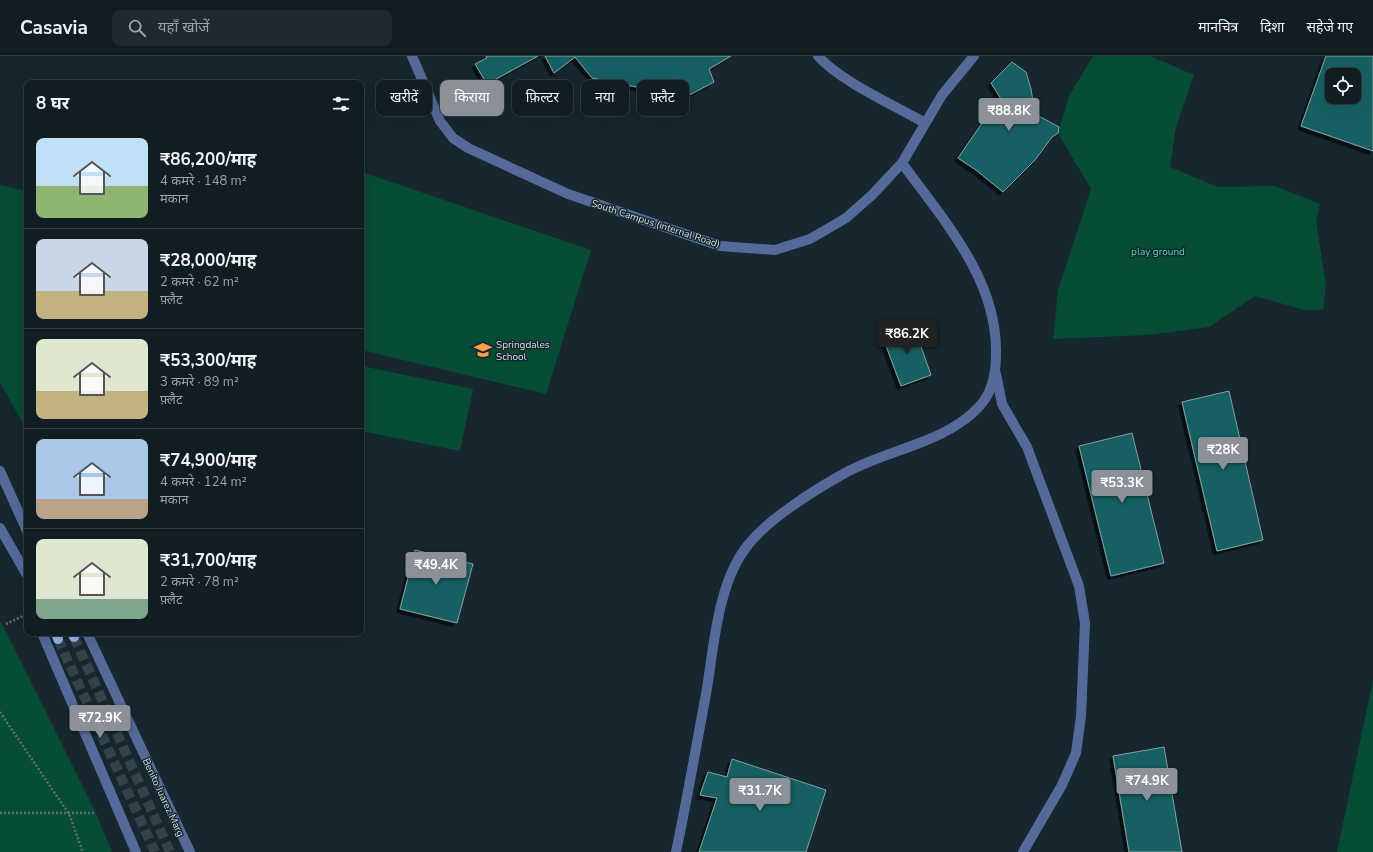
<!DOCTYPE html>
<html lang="hi">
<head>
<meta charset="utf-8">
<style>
	:root { --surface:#101d23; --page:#1e2a30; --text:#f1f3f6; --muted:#9ca2a6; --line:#303b41; --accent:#8c9099 }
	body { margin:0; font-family:"Nunito Sans","Noto Sans Devanagari",sans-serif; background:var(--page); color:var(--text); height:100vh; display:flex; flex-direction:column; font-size:15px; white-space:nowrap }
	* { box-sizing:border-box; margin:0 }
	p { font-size:13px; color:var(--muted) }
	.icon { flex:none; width:22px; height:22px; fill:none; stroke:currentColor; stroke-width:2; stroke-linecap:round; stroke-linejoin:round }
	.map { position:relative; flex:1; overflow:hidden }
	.details { position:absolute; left:24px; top:24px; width:340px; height:556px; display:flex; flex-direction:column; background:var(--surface); border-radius:8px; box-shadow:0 4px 16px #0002,0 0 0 1px var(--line) }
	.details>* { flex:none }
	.hud { position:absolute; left:376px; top:24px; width:380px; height:36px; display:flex; gap:8px }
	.buttons { position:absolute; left:1325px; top:12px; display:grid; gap:8px }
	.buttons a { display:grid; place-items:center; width:36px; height:36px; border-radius:8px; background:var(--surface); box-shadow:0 4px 16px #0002,0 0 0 1px var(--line); font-size:20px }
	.price { position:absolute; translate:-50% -34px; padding:0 9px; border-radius:4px; background:var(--accent); color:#fff; font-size:13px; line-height:26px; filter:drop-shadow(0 1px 2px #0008) }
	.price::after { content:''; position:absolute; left:50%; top:24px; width:12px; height:9px; margin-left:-6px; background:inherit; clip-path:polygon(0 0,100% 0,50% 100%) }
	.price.on { background:#222; color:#fff }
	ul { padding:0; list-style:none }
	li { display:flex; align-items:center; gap:12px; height:100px; padding:0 12px }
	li+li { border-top:1px solid var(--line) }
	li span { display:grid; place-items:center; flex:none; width:112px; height:80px; border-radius:8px; color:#555 }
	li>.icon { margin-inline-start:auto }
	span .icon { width:48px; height:48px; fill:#fffc; stroke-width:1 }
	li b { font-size:17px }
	h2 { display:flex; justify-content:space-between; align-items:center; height:48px; padding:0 12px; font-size:17px }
	.pill { padding:0 14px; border-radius:8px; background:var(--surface); box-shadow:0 4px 16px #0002,0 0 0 1px var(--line); font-size:14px; line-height:36px }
	.pill.on { background:var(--accent); color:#fff }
	header { display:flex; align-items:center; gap:24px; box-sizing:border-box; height:56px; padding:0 20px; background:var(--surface); border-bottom:1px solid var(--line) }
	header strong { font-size:19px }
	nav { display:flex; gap:22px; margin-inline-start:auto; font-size:14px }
	.search { width:280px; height:36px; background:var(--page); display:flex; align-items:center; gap:10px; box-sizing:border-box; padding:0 14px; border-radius:8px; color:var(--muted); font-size:15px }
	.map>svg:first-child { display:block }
</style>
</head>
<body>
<header>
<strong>Casavia</strong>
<div class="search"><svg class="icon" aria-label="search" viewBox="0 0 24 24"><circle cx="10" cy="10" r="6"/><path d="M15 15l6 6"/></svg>यहाँ खोजें</div>
<nav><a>मानचित्र</a><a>दिशा</a><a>सहेजे गए</a></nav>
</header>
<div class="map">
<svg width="1373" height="796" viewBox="0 0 1373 796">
	<defs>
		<filter id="shadow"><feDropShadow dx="-3.5" dy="3.5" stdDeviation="0" flood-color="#0009"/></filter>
	</defs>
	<rect width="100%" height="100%" fill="#16272f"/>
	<!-- green -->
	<g fill="#074c34">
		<polygon points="1093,0 1150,0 1194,19 1176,71 1170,111 1218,131 1275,130 1320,148 1316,165 1326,229 1323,254 1304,254 1255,240 1209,271 1147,279 1053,283 1058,234 1091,133 1058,77 1069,40"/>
		<polygon points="365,117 591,194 546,338 361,294 361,127"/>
		<polygon points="0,129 27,135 27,375 0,326"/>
		<polygon points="362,310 473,333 460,395 361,375"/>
		<polygon points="0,564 96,757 112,796 0,796"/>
		<polygon points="1373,624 1373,796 1337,796"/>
	</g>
	<!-- building -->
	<g fill="#146163" stroke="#87a0a0" fill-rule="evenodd" filter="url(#shadow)">
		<polygon points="486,0 538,0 487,28 475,8 487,2"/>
		<polygon points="545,0 731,0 709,13 714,26 676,46 661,36 592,22 575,1 554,17"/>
		<path d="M1326,0H1373V95L1301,70ZM1332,19H1354V41H1332Z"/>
		<polygon points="1012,6 1026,16 1031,33 1035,58 1059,71 1058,77 1052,81 1035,104 1003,136 976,114 958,102 989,57 1003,46 991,27"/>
		<polygon points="913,268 931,319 901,330 882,279"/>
		<polygon points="1229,335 1263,484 1217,495 1182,346"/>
		<polygon points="1132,377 1164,507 1111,520 1079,390"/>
		<polygon points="415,494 473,508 457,567 400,553"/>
		<polygon points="1164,691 1182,796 1129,796 1113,700"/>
		<polygon points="732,703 826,734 806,796 699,796 717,742 700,739 708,716 727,721"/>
	</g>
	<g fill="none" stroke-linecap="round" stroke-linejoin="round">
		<!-- major-tunnel -->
		<g stroke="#32434a" stroke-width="10" stroke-dasharray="10 5" stroke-linecap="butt">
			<polyline points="74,581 170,796"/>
			<polyline points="58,583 155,796"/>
		</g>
		<!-- path -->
		<g stroke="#606f76" stroke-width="2.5" stroke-dasharray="2 2" stroke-linecap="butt">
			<polyline points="6,568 27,558"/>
			<polyline points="0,656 69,758 83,796"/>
			<polyline points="0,757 96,757"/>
		</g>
		<!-- minor -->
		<g stroke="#566a9a" stroke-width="10">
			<polyline points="412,0 440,65 453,82 468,92 568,138 720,190 775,194 810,183 846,162 872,139 902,107 942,39 974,0"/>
			<path d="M818,0C841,26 894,49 925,67"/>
			<polyline points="996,318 1002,348 1027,391 1079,530 1085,567 1081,660 1076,697 1062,729 1023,796"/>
			<polyline points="0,415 27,475"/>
			<polyline points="0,472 27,519"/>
			<polyline points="42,577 136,796"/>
			<polyline points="87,577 190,796"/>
			<path d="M676,796C687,744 696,691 706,638C714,592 717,527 748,489C768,463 816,433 845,417C869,404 897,396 922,386C943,378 968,365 983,346C994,332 996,314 996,297C997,222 943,164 902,107"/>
		</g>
		<!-- major -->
		<g stroke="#98b2ee" stroke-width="10">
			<polyline points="56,577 58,583"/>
			<polyline points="73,577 74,581"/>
		</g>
	</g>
	<!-- icons -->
	<defs>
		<g id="school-bare" transform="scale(1.38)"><path d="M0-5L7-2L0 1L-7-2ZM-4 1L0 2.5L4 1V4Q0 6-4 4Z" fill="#fa9f4e" stroke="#16272f" stroke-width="2.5" paint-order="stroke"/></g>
	</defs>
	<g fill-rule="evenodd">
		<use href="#school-bare" x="483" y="294"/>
	</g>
	<g text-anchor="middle" stroke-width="3" stroke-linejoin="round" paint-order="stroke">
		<!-- street labels -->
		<g font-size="10" fill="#d4dfe4" stroke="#16272f">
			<text transform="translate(656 167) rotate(18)" y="4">South Campus (internal Road)</text>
			<text transform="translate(164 741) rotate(65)" y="4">Benito Juarez Marg</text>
		</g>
		<!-- park labels -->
		<g font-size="10" fill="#4fdea5" stroke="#16272f">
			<text x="1158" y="199">play ground</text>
		</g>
		<!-- poi labels -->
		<g font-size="10" fill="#d4dfe4" stroke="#16272f" text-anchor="start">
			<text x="496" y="292">Springdales<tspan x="496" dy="12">School</tspan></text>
		</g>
	</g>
</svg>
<div class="buttons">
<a><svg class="icon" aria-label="locate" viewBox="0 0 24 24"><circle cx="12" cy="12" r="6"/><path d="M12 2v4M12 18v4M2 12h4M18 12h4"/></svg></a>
</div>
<b class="price" style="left:1009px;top:76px">₹88.8K</b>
<b class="price on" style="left:907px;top:299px">₹86.2K</b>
<b class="price" style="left:1223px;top:415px">₹28K</b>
<b class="price" style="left:1122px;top:448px">₹53.3K</b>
<b class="price" style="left:436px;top:530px">₹49.4K</b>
<b class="price" style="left:100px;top:683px">₹72.9K</b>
<b class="price" style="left:1147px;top:746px">₹74.9K</b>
<b class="price" style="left:760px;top:756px">₹31.7K</b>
<div class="hud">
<a class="pill">खरीदें</a>
<a class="pill on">किराया</a>
<a class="pill">फ़िल्टर</a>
<a class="pill">नया</a>
<a class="pill">फ़्लैट</a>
</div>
<section class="details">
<h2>8 घर<svg class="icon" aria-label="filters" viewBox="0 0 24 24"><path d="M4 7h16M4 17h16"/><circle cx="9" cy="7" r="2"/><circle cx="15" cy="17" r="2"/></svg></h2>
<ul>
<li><span style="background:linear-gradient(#bfe0f5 60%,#8fb573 0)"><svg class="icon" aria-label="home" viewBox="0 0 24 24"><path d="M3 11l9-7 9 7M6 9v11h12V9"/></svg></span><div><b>₹86,200/माह</b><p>4 कमरे · 148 m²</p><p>मकान</p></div></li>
<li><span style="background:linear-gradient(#c9d6e8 65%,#c2b280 0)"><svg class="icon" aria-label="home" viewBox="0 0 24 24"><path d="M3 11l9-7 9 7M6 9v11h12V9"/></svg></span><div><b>₹28,000/माह</b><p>2 कमरे · 62 m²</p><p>फ़्लैट</p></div></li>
<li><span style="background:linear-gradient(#dfe7d0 65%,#c2b280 0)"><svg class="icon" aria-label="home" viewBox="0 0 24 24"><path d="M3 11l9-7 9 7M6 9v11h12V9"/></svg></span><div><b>₹53,300/माह</b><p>3 कमरे · 89 m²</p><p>फ़्लैट</p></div></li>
<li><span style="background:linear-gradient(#a9c7e8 75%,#b9a48a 0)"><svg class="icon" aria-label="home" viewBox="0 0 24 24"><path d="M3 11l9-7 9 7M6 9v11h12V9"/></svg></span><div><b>₹74,900/माह</b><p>4 कमरे · 124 m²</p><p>मकान</p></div></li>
<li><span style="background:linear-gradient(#dfe7d0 75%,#7fa58c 0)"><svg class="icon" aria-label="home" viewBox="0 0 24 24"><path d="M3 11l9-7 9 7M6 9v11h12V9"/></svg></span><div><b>₹31,700/माह</b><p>2 कमरे · 78 m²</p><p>फ़्लैट</p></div></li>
</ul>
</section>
</div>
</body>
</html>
